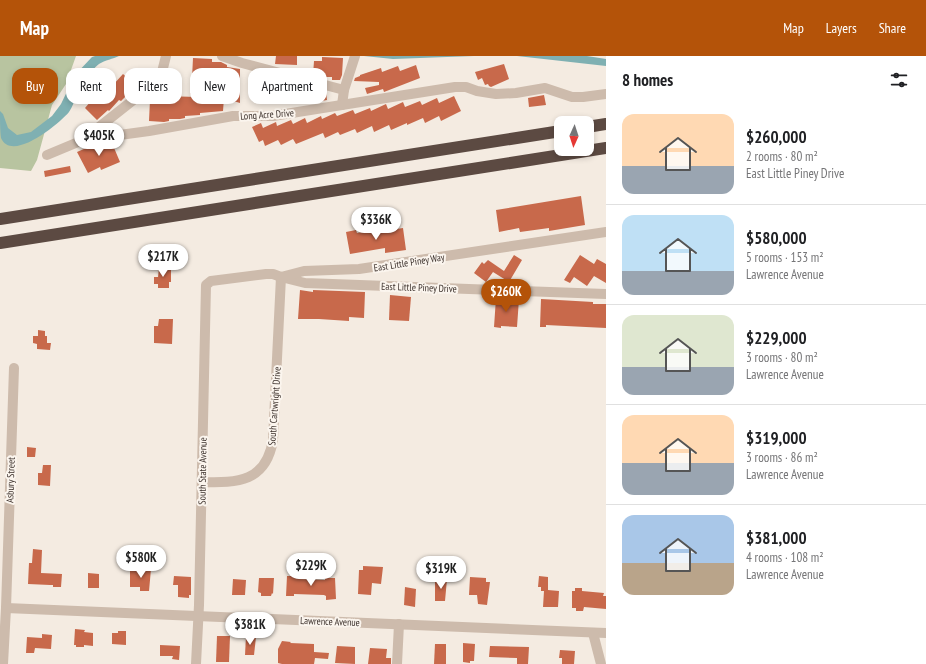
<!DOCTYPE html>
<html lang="en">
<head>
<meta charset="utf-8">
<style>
	:root { --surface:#fff; --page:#f2f2f2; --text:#202124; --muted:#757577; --line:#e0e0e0; --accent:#b45309 }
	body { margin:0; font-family:"PT Sans Narrow",sans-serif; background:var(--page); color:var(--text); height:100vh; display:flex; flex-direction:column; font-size:15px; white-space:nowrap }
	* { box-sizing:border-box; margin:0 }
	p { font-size:13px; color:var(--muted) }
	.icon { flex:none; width:22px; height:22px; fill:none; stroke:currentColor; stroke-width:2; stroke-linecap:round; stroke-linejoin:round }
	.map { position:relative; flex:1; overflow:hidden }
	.details { display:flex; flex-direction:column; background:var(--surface); width:320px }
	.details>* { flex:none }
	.guide { position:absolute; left:12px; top:12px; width:380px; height:36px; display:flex; gap:8px }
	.needle { width:26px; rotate:183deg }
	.buttons { position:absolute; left:554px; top:60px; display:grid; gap:8px }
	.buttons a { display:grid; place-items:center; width:40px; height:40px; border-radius:8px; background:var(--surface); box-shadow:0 2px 6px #0003; font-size:20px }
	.price { position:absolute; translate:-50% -34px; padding:0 9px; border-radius:14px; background:#fff; color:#222; font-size:13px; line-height:26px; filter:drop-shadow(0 1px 2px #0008) }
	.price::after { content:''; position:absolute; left:50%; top:24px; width:12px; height:9px; margin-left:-6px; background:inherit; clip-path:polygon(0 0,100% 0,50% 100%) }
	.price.selected { background:var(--accent); color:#fff }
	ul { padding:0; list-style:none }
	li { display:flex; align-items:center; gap:12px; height:100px; padding:0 16px }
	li+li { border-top:1px solid var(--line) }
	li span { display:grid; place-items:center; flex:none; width:112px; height:80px; border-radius:12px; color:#555 }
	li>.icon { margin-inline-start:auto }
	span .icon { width:48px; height:48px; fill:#fffc; stroke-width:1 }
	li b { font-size:17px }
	h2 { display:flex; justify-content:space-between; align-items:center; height:48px; padding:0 16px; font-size:17px }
	.tag { padding:0 14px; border-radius:12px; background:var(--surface); box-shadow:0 2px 6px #0003; font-size:14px; line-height:36px }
	.tag.selected { background:var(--accent); color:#fff }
	header { display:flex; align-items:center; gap:24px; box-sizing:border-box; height:56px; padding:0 20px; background:var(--accent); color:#fff }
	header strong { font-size:19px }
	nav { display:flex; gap:22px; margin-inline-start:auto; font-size:14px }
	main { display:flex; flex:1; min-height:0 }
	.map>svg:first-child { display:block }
</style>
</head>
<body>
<header>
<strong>Map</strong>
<nav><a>Map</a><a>Layers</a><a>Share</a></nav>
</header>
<main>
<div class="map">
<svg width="606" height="608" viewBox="0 0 606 608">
	<rect width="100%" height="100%" fill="#f4ebe1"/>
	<!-- green -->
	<polygon fill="#b8c4a0" points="0,0 76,0 66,28 52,49 37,104 31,115 0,112"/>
	<!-- water -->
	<g fill="#7fb0b2">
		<path d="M95,0H119C113,3 105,4 99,8C95,11 90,17 86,21C78,30 76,46 69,56C59,68 12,107 1,82C0,75 0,62 0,55L3,58L8,72L17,79L31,76L52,60L61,48L75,19L92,1Z"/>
		<polygon points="364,0 474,0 393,3"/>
		<polygon points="517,0 587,0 606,3 606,10"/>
	</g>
	<!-- building -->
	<g fill="#c8694b">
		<polygon points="276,0 297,0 297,9 275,8"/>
		<polygon points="322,1 343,2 342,19 340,24 332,24 332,21 321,21 321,19 313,19 314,5 322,5"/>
		<polygon points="193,2 212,3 212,6 221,6 227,9 227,11 240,13 240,47 224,42 223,55 200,57 200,59 185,60 185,62 180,63 169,63 169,65 164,66 149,65 150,44 164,45 164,40 197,41 190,38 190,37 207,38 207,22 192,22"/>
		<polygon points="504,8 509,23 491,31 489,30 488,28 485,29 482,22 478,24 475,16"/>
		<polygon points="416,9 420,22 384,36 383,33 367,38 365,32 379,29 379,26 354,25 355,22 360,20 360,19 381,12 382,16 398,10 400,15"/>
		<polygon points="123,18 136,30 121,45 119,44 109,55 108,54 97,64 85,52 108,25 113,29"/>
		<polygon points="265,25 285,26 284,47 265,48"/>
		<polygon points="324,35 326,36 327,44 310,47 309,38"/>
		<polygon points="544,39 546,49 529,51 528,42"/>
		<polygon points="454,40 461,55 441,65 439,60 425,67 423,62 407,69 407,67 391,74 389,69 374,76 372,70 357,77 355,73 340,79 338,76 325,82 323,77 296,88 293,83 281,89 278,84 265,90 263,84 259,86 252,71 261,67 263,72 276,66 277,70 291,64 293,68 305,62 307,67 321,60 322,63 335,57 337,60 353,54 355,58 370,52 371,55 386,48 388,53 403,46 405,51 420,45 422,49 437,42 439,47"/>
		<polygon points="112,87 120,106 101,114 100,111 88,117 77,96 93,89 95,89 97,93"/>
		<polygon points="70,110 71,116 45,121 44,115"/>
		<polygon points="581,140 585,169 549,175 549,172 520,176 519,172 499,176 496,154"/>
		<polygon points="403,172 406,194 385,197 385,192 350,198 346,176 356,174 357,177 371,174 372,177"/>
		<polygon points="514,199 522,204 509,226 493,216 486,226 474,217 482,206 484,208 488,204 504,215"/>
		<polygon points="580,199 594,208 597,203 606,208 606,227 594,220 587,230 574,221 570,227 564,224"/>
		<polygon points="159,212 171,213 171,226 169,226 169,232 158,232 158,228 154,228 154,221 158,221"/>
		<polygon points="300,234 313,236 313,234 365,236 364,262 349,261 349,265 319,263 298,263"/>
		<polygon points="390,239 411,241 409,265 389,264"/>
		<polygon points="496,242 519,243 517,271 501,270 501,272 494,271"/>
		<polygon points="541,243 593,246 593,248 606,248 606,272 546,269 546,271 540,271"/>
		<polygon points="159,263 173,263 172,288 154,287 154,270 158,270"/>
		<polygon points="38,274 45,275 45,280 47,280 47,287 51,287 50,294 37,293 37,288 33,287 33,280 38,280"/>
		<polygon points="27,391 36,392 35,401 27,401"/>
		<polygon points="43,409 51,409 50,430 38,429 38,417 42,417"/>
		<polygon points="33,493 42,494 41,517 62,518 61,531 53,531 53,529 50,529 28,528 29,507 32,507"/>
		<polygon points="363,510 383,511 381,528 372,527 371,539 358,538 359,514 363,514"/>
		<polygon points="130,513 151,513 149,535 140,535 140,531 130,531"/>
		<polygon points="88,517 99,518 99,532 88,532"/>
		<polygon points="174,520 191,521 191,539 189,539 189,542 178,541 178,529 173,529"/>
		<polygon points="287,520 298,520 298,523 325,524 325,522 335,522 336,543 326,544 326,540 324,539 294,538 294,540 286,540"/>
		<polygon points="539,520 548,521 548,534 559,535 558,551 543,551 544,535 541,535 541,531 538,531"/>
		<polygon points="470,521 486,522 486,526 490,526 487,549 478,548 477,539 469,539"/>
		<polygon points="259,522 274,522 273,538 272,537 271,540 261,540 261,537 258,536"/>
		<polygon points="233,523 246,524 245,539 232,539"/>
		<polygon points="435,523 447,523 445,545 435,545"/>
		<polygon points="405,531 416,533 415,551 404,549"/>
		<polygon points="575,532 582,532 582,535 604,537 603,540 606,540 606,553 584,551 583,555 576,555 576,552 572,552 572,535 575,535"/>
		<polygon points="75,573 85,574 84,576 93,577 93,590 84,589 84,591 76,591 76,589 74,589"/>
		<polygon points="118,575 126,575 126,589 112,588 112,577 118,577"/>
		<polygon points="42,578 52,579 51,593 35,592 34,597 26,597 27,581 42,582"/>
		<polygon points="217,580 230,580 229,606 216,606"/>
		<polygon points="246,580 256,581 254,599 245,599"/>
		<polygon points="282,585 291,586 290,587 314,588 314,596 329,597 328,603 315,602 314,608 282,608 278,607 278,593"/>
		<polygon points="463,587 475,588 474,605 470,605 470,607 463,606"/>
		<polygon points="435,588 446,588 446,608 434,608"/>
		<polygon points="160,589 180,590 179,604 172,603 173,600 160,600"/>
		<polygon points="337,590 355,591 355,608 335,607"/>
		<polygon points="490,590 529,591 528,608 517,608 517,602 489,601"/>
		<polygon points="370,592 387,593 386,602 391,602 391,608 368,608"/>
		<polygon points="560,594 575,595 574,608 562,608 562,602 559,602"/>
	</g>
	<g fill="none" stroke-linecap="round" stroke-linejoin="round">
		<!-- minor -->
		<g stroke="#cdbbac" stroke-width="10">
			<polyline points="222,0 242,7 344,34"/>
			<polyline points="342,49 344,34 355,0"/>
			<polyline points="84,83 156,26 161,20 166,0"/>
			<polyline points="47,99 83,84 149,75 233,60 273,60 304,55 455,31 466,31 477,35 496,38 516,37 545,32 572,41 583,41 606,38"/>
			<path d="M202,426C238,427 266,426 273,384L281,221L305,227L606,238"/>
			<polyline points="6,552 606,577"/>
			<polyline points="593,577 601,608"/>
			<polyline points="3,608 6,552 14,312"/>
			<polyline points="196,608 199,549 206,229 211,225 266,218 273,218 281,221 304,215 359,213 606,176"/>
			<polyline points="397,608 399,568"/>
		</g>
		<!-- motorway -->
		<g stroke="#5c4a42" stroke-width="12">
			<polyline points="587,71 606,68"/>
			<polyline points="0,163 561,75"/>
			<polyline points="0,187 606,92"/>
		</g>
	</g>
	<g text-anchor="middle" stroke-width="4" stroke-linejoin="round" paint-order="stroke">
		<!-- street labels -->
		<g font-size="10" fill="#3b302b" stroke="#fbf5ee">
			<text transform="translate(267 58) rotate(-4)" y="4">Long Acre Drive</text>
			<text transform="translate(409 206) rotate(-9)" y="4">East Little Piney Way</text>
			<text transform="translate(419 231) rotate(2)" y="4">East Little Piney Drive</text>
			<text transform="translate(274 350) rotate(-86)" y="4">South Cartwright Drive</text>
			<text transform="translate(202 415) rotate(-89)" y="4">South State Avenue</text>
			<text transform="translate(10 424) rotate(-88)" y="4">Asbury Street</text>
			<text transform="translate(330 565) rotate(2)" y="4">Lawrence Avenue</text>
		</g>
	</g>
</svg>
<div class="buttons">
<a><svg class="needle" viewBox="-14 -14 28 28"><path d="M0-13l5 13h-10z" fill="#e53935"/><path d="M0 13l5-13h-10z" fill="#757577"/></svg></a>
</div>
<b class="price" style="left:99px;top:101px">$405K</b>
<b class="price" style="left:376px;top:185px">$336K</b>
<b class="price" style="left:163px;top:222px">$217K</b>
<b class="price selected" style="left:506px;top:257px">$260K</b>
<b class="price" style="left:141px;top:523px">$580K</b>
<b class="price" style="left:311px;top:531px">$229K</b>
<b class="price" style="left:441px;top:534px">$319K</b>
<b class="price" style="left:250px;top:590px">$381K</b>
<div class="guide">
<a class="tag selected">Buy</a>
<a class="tag">Rent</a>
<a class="tag">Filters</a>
<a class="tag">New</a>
<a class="tag">Apartment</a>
</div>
</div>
<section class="details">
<h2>8 homes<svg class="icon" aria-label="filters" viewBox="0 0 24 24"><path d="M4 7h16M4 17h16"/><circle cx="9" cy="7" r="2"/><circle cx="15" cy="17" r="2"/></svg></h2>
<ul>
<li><span style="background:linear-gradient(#ffd9b3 65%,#9aa5b1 0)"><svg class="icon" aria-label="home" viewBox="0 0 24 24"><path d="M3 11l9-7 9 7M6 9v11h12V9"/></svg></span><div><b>$260,000</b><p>2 rooms · 80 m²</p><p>East Little Piney Drive</p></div></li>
<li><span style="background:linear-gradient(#bfe0f5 70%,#9aa5b1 0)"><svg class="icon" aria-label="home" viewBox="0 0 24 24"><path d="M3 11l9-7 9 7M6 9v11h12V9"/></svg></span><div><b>$580,000</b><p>5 rooms · 153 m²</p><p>Lawrence Avenue</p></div></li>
<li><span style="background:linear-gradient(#dfe7d0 65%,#9aa5b1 0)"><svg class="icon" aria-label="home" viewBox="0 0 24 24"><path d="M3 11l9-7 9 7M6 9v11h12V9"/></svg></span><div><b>$229,000</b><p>3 rooms · 80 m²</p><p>Lawrence Avenue</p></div></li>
<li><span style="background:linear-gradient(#ffd9b3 60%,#9aa5b1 0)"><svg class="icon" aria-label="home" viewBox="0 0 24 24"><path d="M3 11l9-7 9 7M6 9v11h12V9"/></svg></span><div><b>$319,000</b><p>3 rooms · 86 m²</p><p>Lawrence Avenue</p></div></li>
<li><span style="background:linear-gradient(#a9c7e8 60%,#b9a48a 0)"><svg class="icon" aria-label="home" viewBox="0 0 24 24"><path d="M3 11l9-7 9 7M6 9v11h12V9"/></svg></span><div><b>$381,000</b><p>4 rooms · 108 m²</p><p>Lawrence Avenue</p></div></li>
</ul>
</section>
</main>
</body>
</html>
